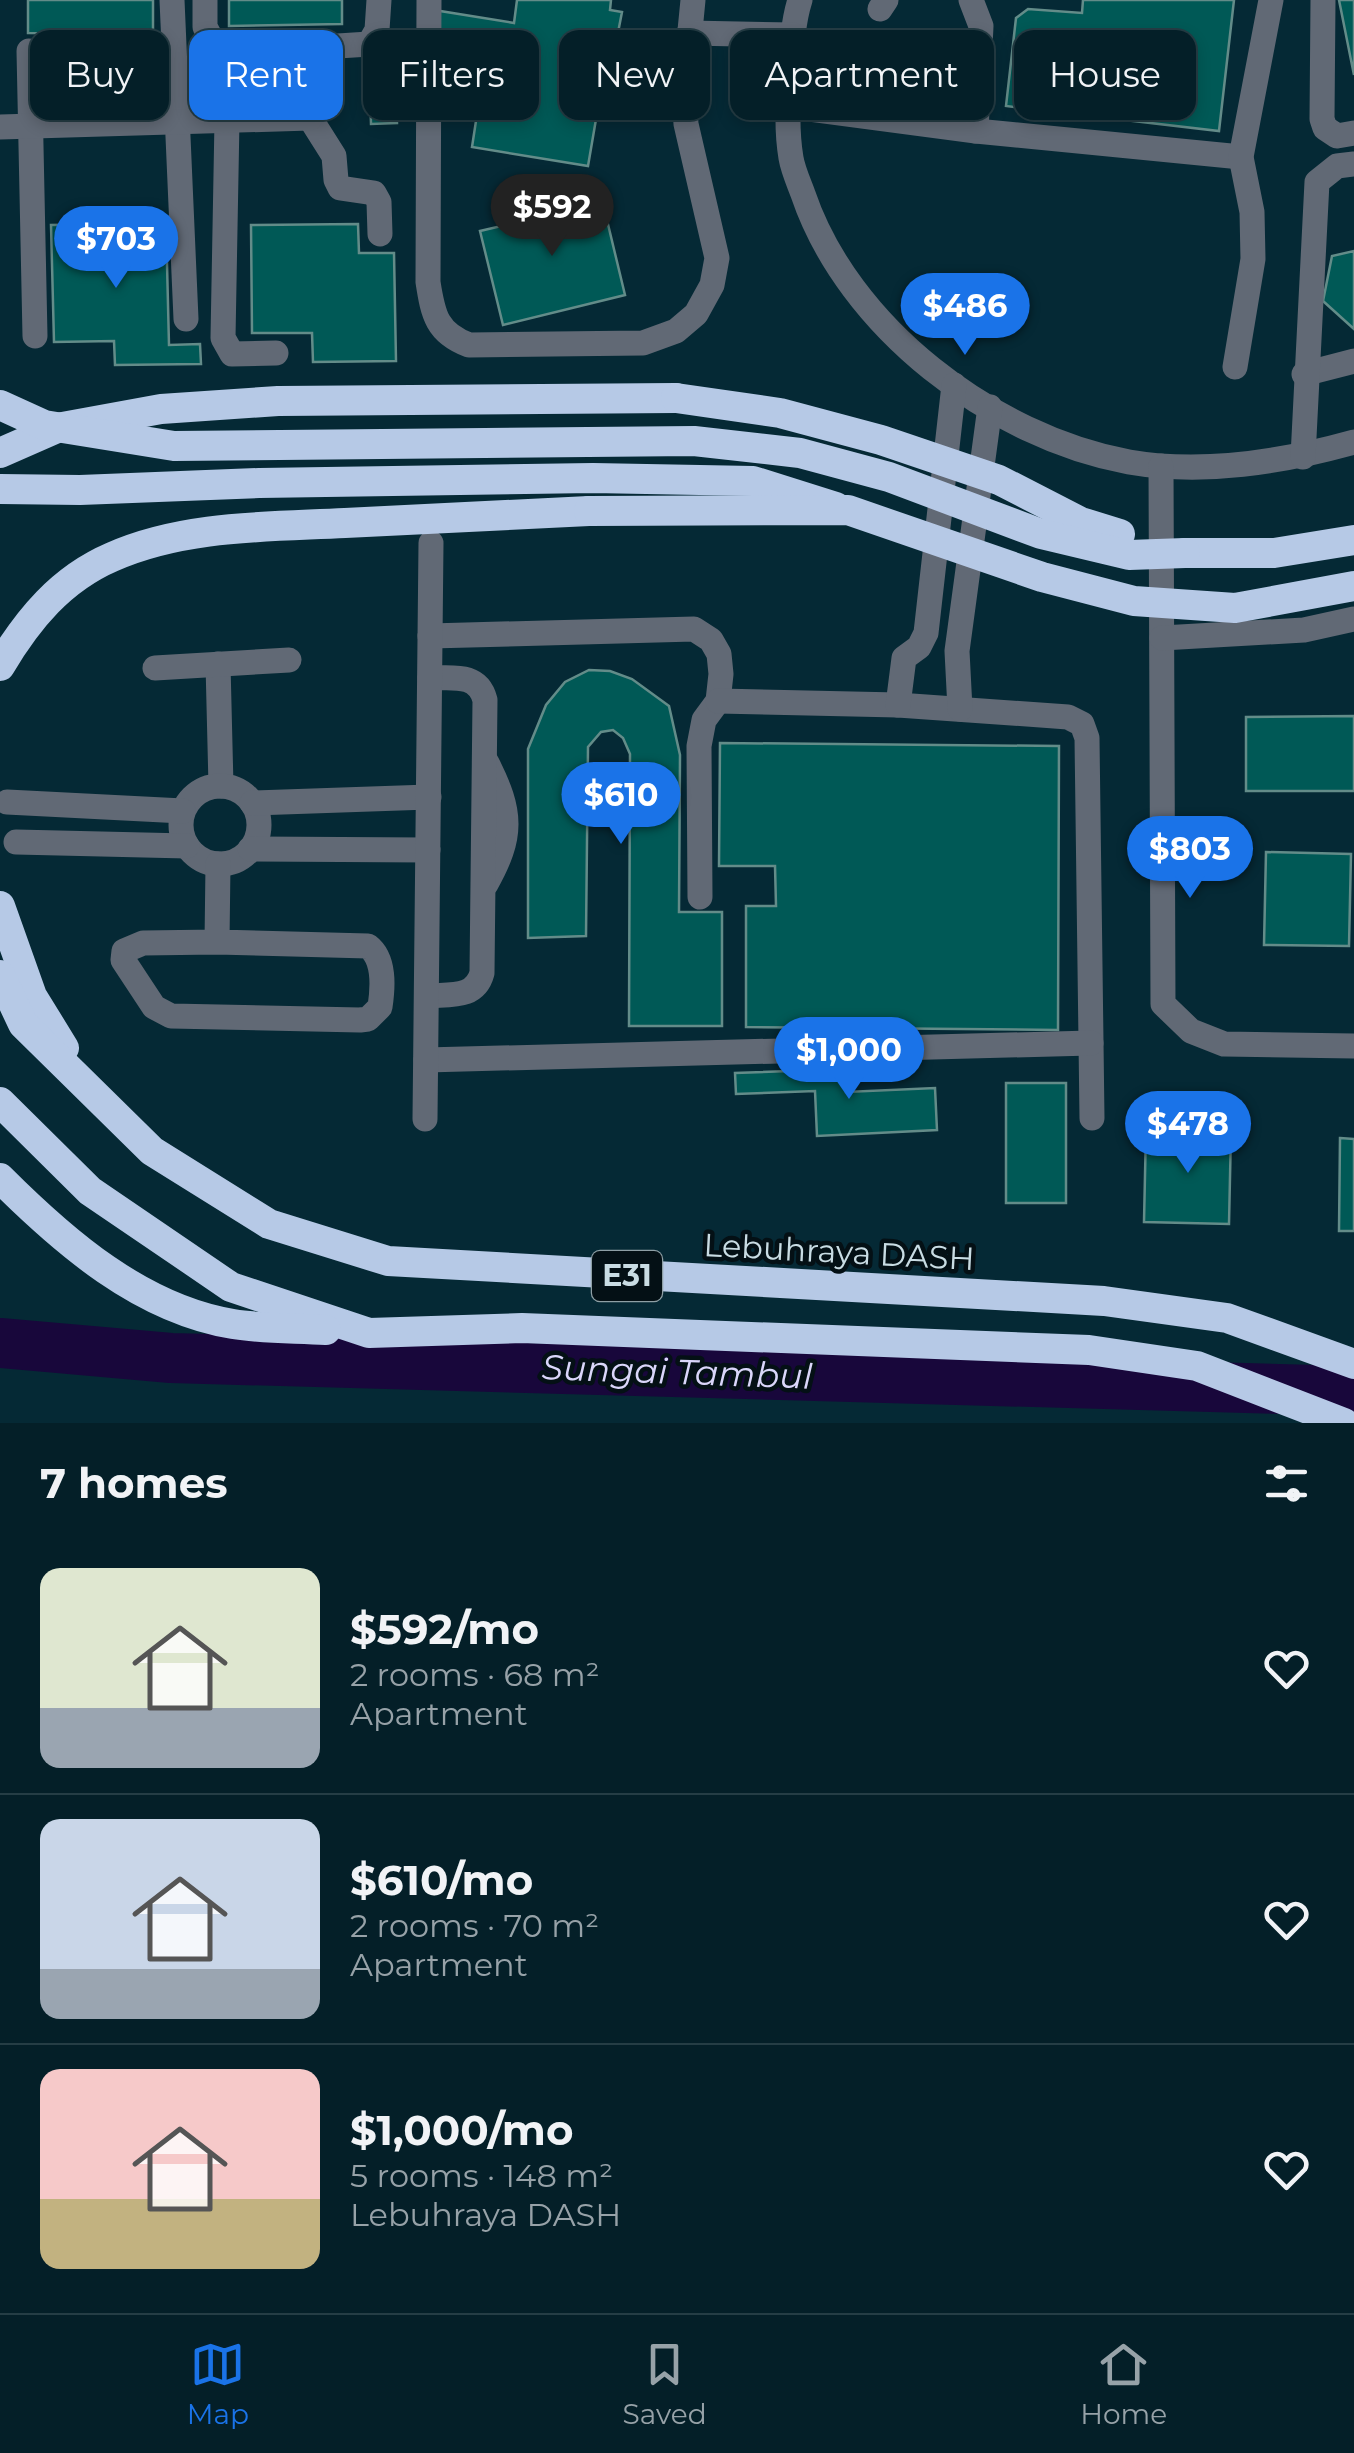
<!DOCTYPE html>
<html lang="en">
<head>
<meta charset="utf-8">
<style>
	:root { --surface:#041f28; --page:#122c34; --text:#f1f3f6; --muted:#97a2a8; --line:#253d45; --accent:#1a73e8 }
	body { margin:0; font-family:Montserrat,sans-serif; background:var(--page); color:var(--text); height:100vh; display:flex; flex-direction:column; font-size:38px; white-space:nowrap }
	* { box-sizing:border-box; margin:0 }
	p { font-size:32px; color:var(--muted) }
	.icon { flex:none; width:55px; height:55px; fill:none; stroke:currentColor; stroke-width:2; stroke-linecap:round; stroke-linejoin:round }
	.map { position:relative; height:1423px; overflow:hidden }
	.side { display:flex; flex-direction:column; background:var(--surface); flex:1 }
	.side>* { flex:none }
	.top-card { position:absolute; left:30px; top:30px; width:1295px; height:90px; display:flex; gap:20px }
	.price { position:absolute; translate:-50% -85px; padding:0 22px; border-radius:35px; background:var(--accent); color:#fff; font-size:32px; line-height:65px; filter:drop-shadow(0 2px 5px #0008) }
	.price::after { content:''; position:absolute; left:50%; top:60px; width:30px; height:22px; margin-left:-15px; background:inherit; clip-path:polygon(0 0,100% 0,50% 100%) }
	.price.selected { background:#222; color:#fff }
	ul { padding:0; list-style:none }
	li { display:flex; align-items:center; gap:30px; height:250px; padding:0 40px }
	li+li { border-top:2px solid var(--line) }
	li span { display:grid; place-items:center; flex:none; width:280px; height:200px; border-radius:20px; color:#555 }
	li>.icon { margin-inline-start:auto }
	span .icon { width:120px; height:120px; fill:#fffc; stroke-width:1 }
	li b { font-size:42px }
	h2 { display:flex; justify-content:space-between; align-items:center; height:120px; padding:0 40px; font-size:42px }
	.pill { padding:0 35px; border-radius:20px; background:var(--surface); box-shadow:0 5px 15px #0003,0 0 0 2px var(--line); font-size:35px; line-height:90px }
	.pill.selected { background:var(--accent); color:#fff }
	.menu { display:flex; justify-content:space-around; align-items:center; height:140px; border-top:2px solid var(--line); background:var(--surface); font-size:28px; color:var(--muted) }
	.menu a { display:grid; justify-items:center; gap:5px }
	.menu .selected { color:var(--accent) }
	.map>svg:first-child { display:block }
</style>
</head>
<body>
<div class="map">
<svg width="1354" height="1423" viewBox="0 0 1354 1423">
	<rect width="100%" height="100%" fill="#052935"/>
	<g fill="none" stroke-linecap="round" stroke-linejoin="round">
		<!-- river -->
		<polyline stroke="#18073b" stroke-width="50" points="0,1343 171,1358 1354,1391"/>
	</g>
	<!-- building -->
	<g fill="#005956" stroke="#638c89" stroke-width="2.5">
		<polygon points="28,0 153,0 153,34 28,33"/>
		<polygon points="229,0 342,0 342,24 229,26"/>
		<polygon points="517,0 611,0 610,10 622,12 615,48 600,46 592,89 601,90 588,166 472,147 482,82 430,73 440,11 514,23"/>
		<polygon points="1083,0 1234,0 1219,131 1006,106 1016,18 1028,9 1082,13"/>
		<polygon points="1339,0 1354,0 1354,75"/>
		<polygon points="396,88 397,123 371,124 370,89"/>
		<polygon points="582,178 587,199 567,203 572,224 606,216 625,295 503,325 480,231 544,216 537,189"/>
		<polygon points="166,223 169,345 200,344 201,364 115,365 114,341 54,342 51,225"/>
		<polygon points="358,224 359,253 394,253 396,361 313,362 312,333 252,333 251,225"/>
		<polygon points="1354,251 1354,329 1323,301 1332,256"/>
		<polygon points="589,670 610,671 632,679 669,706 680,755 679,912 722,912 722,1026 629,1026 630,754 623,738 613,730 601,732 588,747 586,936 528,938 528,749 546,705 565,682"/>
		<polygon points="1354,716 1354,791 1246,791 1246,717"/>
		<polygon points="720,743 1059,746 1058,1030 746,1027 746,906 776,906 775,866 719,866"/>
		<polygon points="1266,852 1351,854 1349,946 1264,945"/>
		<polygon points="845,1069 846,1092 935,1088 937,1130 817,1136 815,1091 736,1094 735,1073"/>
		<rect x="1006" y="1083" width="60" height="120"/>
		<polygon points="1146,1129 1231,1131 1229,1224 1144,1222"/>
		<polygon points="1340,1138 1354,1139 1354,1231 1339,1231"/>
	</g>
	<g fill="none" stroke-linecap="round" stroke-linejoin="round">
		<!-- minor -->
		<g stroke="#616975" stroke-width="25">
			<polyline points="172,0 186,319"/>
			<polyline points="205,0 205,27 213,42 307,48 369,44 377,30 379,0"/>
			<path d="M429,0L428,282C433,315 437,333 469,345L643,343L676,331L696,314L712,285L717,258L686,124L684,92L693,0"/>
			<path d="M800,0C793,22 792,45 791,67C788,98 786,128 791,158C793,170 799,183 803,194C848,327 992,437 1129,462C1204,475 1282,462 1354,442"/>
			<polyline points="971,0 981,26 976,131"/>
			<polyline points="1323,0 1322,119 1325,128 1337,136 1354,133"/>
			<polyline points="880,9 886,0"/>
			<polyline points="689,33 793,35"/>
			<polyline points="307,48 310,118 334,156 336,180 340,188 374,193 379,202 380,234"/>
			<polyline points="29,51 35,336"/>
			<polyline points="787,106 976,131 1241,157"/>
			<polyline points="227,120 223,338 232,354 276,353"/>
			<polyline points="0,127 310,118"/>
			<polyline points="1235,367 1253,259 1252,212 1241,157 1271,0"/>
			<polyline points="1304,374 1354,361"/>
			<polyline points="1303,457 1317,182 1337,166 1354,164"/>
			<polyline points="1161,466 1163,1004 1191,1031 1224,1044 1354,1046"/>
			<polyline points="430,636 694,629 711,640 719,654 721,674 718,701 704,720 699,746 700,897"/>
			<polyline points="1162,638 1304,630 1354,619"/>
			<polyline points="218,664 221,786"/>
			<polyline points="155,668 289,660"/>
			<polyline points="718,701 898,705 1068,717 1082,724 1087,738 1092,1118"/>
			<polyline points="898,705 904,658 919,647 926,633 954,385"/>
			<polyline points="960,709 957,651 990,407"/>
			<circle cx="220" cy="825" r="39"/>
			<polyline points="7,802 183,811"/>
			<polyline points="252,803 429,797"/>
			<polyline points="16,842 187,846"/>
			<polyline points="250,849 428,850"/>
			<path d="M486,884C513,836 512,812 487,763"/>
			<path d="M217,942L143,943L124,951L123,960L154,1007L171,1016L360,1020L368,1019L380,1007C383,987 385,959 368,946L217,942L218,864"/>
			<path d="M427,996C450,994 475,999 482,973L485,700C478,673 453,678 430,678"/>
			<polyline points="426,1060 1091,1043"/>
			<polyline points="425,1119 431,543"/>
		</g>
		<!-- highway -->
		<g stroke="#b6c9e6" stroke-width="30">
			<polyline points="0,453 57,428 161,409 278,401 676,398"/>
			<polyline points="0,489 80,490 259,483 593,478 753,481 836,507"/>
			<polyline points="1185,553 1274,553 1354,540"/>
			<path d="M0,666C28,619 61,579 112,557C184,525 268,527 345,523C426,519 507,515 589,511"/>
			<polyline points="0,906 32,996 64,1048"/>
			<polyline points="0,975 23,1024 152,1151 269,1224 388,1261 1104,1301 1227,1318 1354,1364"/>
			<polyline points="0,1102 90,1191 231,1287 369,1333 522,1328 1089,1350 1197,1366 1344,1423"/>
			<path d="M0,1178C64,1242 141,1309 233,1324C264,1329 296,1328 326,1330"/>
		</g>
		<!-- highway-bridge -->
		<g stroke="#b6c9e6" stroke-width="30">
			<polyline points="676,398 780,413 881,440 999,480 1081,522 1120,534"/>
			<polyline points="0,405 44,425 174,446 694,441 800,453 889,477 1041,534 1129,555 1185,553"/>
			<polyline points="589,511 848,510 1042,577 1134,601 1235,608 1354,586"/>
		</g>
	</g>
	<g text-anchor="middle" stroke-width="9" stroke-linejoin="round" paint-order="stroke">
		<!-- shield labels -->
		<rect fill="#041015" stroke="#8e9fa5" stroke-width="2.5" x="592" y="1251" width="70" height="50" rx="8"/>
		<g font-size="30" font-weight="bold" fill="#c9dce3">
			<text x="627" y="1286">E31</text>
		</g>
		<!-- street labels -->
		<g font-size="32" fill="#c9dce3" stroke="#041015">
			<text transform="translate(839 1252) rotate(3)" y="11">Lebuhraya DASH</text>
		</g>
		<!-- water labels -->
		<g font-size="35" font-style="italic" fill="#dad6fa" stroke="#041015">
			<text transform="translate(677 1372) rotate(2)" y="12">Sungai Tambul</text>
		</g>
	</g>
</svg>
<b class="price selected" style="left:552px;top:259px">$592</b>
<b class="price" style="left:116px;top:291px">$703</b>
<b class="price" style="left:965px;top:358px">$486</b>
<b class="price" style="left:621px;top:847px">$610</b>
<b class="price" style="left:1190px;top:901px">$803</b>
<b class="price" style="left:849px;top:1102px">$1,000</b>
<b class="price" style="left:1188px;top:1176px">$478</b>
<div class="top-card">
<a class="pill">Buy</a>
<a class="pill selected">Rent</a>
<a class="pill">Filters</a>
<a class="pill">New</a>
<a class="pill">Apartment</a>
<a class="pill">House</a>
</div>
</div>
<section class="side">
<h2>7 homes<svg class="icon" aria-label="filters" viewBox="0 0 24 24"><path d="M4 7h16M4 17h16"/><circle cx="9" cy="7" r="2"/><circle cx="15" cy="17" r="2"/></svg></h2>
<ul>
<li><span style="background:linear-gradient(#dfe7d0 70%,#9aa5b1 0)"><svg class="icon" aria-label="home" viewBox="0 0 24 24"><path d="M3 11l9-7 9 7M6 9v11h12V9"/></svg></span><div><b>$592/mo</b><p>2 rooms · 68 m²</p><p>Apartment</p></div><svg class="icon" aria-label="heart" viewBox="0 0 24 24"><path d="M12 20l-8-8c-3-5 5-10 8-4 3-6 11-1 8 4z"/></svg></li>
<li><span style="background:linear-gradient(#c9d6e8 75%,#9aa5b1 0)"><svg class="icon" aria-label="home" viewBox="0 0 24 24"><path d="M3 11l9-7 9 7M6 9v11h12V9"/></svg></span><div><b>$610/mo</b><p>2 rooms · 70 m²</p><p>Apartment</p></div><svg class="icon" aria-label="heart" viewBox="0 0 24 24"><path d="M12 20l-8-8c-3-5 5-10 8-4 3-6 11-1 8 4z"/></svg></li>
<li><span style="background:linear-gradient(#f6c9c9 65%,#c2b280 0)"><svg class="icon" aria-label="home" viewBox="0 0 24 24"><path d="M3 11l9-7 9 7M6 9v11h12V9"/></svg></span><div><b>$1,000/mo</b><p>5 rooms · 148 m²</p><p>Lebuhraya DASH</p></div><svg class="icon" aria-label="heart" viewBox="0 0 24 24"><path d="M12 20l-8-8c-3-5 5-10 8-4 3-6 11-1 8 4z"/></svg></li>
</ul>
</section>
<nav class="menu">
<a class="selected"><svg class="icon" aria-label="map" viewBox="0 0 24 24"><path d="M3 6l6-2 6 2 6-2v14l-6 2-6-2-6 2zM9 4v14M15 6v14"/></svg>Map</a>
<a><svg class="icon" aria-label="saved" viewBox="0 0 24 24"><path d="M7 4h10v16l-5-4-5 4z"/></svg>Saved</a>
<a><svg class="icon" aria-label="home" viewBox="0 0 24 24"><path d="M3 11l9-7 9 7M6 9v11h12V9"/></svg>Home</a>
</nav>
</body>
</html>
